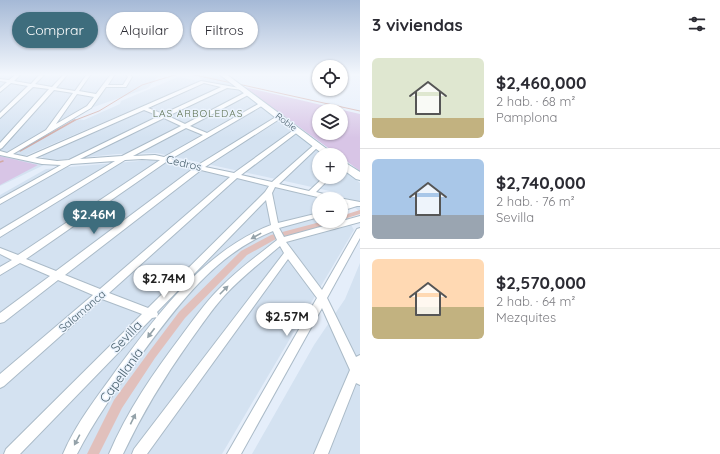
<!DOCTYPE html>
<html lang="es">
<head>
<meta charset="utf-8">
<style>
	:root { --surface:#fff; --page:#f2f2f3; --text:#2b2b33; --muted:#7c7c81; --line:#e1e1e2; --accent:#3e6d7d }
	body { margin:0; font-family:Quicksand,sans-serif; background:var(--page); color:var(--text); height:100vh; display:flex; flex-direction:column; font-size:15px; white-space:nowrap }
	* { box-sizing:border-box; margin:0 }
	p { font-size:13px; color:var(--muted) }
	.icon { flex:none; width:22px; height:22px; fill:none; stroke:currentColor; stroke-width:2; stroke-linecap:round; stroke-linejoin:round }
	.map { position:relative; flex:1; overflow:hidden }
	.details { display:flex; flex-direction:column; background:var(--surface); width:360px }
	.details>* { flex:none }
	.top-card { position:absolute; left:12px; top:12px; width:288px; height:36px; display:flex; gap:8px }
	.tools { position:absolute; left:312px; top:60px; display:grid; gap:8px }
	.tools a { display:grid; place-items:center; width:36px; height:36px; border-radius:50%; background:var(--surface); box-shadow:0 1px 3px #0004; font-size:20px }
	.price { position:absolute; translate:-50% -34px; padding:0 9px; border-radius:14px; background:#fff; color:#222; font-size:13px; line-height:26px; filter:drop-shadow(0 1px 2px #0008) }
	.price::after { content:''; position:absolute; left:50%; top:24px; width:12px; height:9px; margin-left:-6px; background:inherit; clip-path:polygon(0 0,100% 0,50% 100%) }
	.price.current { background:var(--accent); color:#fff }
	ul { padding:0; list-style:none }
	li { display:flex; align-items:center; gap:12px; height:100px; padding:0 12px }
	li+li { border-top:1px solid var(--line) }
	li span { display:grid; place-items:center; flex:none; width:112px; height:80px; border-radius:6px; color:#555 }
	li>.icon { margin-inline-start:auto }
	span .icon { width:48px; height:48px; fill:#fffc; stroke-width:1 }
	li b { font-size:17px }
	h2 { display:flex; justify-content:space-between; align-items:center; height:48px; padding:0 12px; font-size:17px }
	.pill { padding:0 14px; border-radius:18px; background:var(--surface); box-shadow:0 1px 3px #0004; font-size:14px; line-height:36px }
	.pill.current { background:var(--accent); color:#fff }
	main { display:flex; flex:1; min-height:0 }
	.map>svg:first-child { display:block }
</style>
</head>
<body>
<main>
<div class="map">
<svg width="360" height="454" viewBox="0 0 360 454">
	<rect width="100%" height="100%" fill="#e5eefa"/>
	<!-- residential -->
	<g fill="#d4e2f1">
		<polygon points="0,74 160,74 148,88 82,111 68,118 84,120 120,104 121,101 178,77 200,81 20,158 44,165 0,186"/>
		<polygon points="197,74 218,74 324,155 319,155 319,177 341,177 341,168 360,183 360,212 339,193 157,153 117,154 47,161 41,156 205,84"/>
		<polygon points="151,160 265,185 321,199 319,199 319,221 341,221 341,207 354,230 222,454 0,454 0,195 46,169"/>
		<polygon points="360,263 360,454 252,454 314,345 345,299"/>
	</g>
	<!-- green -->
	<g fill="#d8c5e6" fill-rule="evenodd">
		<path d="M244,87L360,114V171L341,157V155H338ZM319,111H341V133H319Z"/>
		<polygon points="0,156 38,165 0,185"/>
	</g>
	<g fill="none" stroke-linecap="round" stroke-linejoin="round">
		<!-- stream-far1 -->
		<g stroke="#d2a9a3" stroke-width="1">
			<polyline points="190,74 232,83"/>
			<polyline points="238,84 360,111"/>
			<polyline points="73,121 99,111 142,85 178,74"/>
		</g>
		<!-- stream -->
		<g stroke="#d2a9a3" stroke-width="1.5">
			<polyline points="20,151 75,120"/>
			<polyline points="0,162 3,161"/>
		</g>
		<!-- canal -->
		<g fill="#e1c0bc" fill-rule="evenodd">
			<polygon points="360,210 360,214 341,220 341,216"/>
			<polygon points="324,221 335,221 334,223 276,239 247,255 185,318 155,358 122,408 99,454 87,454 114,400 149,352 179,312 241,251 271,235"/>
		</g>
		<!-- street casing -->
		<g stroke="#abbbc8" stroke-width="2">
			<path id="street" d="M16,74H21L14,81L31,84L40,74H45L35,84L52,87L64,74H68L56,88L75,91L87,74H91L79,91L96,94L111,74H115L108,85H123L128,77L126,74H130L132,77L126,87H106L91,108L13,154L27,157L201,81L245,89L243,90L227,88L168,116L185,124L246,92H250V94L190,126L207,133L260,103L265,104L171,159L198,165L279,115L281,116V118L205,167L234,173L295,129H299V131L241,175L272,182L315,144H319V146L279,184L309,191L324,177H331L316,192L339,198L360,202V206H357L341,211V206L348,204L341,202V199H326L275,187L272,193L278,223L319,213V217L279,228L284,237L360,216V222L286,242L322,290L357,229L360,228V238L327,298L356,357L360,355V385L356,383L328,454H314L350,370L322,308L241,454H227L317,298L288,259L147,454H132L134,449L284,253L280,246C261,262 242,277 225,295C212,309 201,326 190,341C163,379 143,412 123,454H109C127,411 154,372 182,335C194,319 205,303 218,290C236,271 257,256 277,240L273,231C214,254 174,310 138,359C116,390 94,421 77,454H63C76,423 98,396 117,369C158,314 204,251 271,225L266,200L157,312L158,314L157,317L152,318L20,454H4L6,449L142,314L102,299L4,386L0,388V374L93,295L58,280L4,322L0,323V313L50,276L20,263L0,275V267L12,260L0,254V248L18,255L160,160L142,159L125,160L0,237V230L115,161L71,164L0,204V199L61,165L42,164L0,155V151L7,153L46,130L73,93L54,90L2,148L0,149V143L49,89L33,87L0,118V113L28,86L11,83L0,92V88L7,82L0,81V79L9,80ZM204,83L221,87L163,114L148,108ZM77,94L94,97L87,106L56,124ZM144,110L159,116L69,160L57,161L35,158ZM164,118L181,126L122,156L80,159ZM186,128L203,135L164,157L155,155L133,156ZM166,162L194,168L56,271L26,259ZM201,170L230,177L100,289L65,275ZM237,178L269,186L265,192L148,308L109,293Z"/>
		</g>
		<!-- secondary casing -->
		<g stroke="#a8bcca" stroke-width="2">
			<g id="secondary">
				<polygon points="219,74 226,74 335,155 324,155"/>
				<polygon points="341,160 360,172 360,180 356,179 341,168"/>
			</g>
		</g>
		<!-- street -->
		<use href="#street" fill="#fff" fill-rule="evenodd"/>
		<!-- secondary -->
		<use href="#secondary" fill="#fff" fill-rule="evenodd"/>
	</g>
	<!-- one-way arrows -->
	<defs><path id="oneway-solid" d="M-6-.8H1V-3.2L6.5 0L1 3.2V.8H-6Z"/></defs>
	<g fill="#94a2a9">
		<use href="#oneway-solid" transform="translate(256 236) rotate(151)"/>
		<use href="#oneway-solid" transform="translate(224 290) rotate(-45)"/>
		<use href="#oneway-solid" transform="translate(151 333) rotate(127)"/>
		<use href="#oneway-solid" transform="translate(133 419) rotate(-64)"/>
		<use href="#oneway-solid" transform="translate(77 440) rotate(118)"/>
	</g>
	<!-- sky -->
	<linearGradient id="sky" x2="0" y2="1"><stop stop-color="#a5b9d6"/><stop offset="0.54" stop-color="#f3f7fd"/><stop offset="1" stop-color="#f3f7fd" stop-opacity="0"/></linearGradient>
	<rect width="360" height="138" fill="url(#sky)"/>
	<g text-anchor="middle" stroke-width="3" stroke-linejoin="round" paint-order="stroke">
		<!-- far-street labels -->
		<g font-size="9" fill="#4d6470" stroke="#ebf3fd">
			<text transform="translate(286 122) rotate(37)" y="3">Roble</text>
		</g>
		<!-- far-neighbourhood labels -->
		<g font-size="10" letter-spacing="1" fill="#5e7253" stroke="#ebf3fd">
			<text x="198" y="117">LAS ARBOLEDAS</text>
		</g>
		<!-- street labels -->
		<g font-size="11" fill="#4d6470" stroke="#ebf3fd">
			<text transform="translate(184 163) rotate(13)" y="4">Cedros</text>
			<text transform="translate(82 311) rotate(-41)" y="4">Salamanca</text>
		</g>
		<!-- near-street labels -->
		<g font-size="13" fill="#4d6470" stroke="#ebf3fd">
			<text transform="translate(126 336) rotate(-46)" y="5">Sevilla</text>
			<text transform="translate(121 375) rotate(-54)" y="5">Capellanía</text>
		</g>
	</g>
</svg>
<div class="tools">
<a><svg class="icon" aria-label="locate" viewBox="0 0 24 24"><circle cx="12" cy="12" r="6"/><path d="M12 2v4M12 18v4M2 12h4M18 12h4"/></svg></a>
<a><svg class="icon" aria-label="layers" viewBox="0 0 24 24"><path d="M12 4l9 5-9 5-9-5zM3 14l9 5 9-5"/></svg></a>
<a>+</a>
<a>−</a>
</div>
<b class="price current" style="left:94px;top:235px">$2.46M</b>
<b class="price" style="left:164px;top:299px">$2.74M</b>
<b class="price" style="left:287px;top:337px">$2.57M</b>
<div class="top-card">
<a class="pill current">Comprar</a>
<a class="pill">Alquilar</a>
<a class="pill">Filtros</a>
</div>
</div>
<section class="details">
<h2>3 viviendas<svg class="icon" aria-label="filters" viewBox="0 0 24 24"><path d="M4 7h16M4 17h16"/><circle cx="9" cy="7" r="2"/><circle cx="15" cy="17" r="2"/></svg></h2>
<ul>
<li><span style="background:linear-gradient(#dfe7d0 75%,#c2b280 0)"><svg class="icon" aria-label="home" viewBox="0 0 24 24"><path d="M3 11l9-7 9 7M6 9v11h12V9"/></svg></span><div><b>$2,460,000</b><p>2 hab. · 68 m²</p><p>Pamplona</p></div></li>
<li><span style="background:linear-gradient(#a9c7e8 70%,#9aa5b1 0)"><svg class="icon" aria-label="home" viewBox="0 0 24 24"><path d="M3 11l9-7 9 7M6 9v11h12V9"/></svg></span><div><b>$2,740,000</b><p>2 hab. · 76 m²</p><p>Sevilla</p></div></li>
<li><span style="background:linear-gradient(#ffd9b3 60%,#c2b280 0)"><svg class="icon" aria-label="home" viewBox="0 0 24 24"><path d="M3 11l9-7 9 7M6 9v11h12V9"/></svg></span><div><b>$2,570,000</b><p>2 hab. · 64 m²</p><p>Mezquites</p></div></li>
</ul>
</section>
</main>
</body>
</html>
